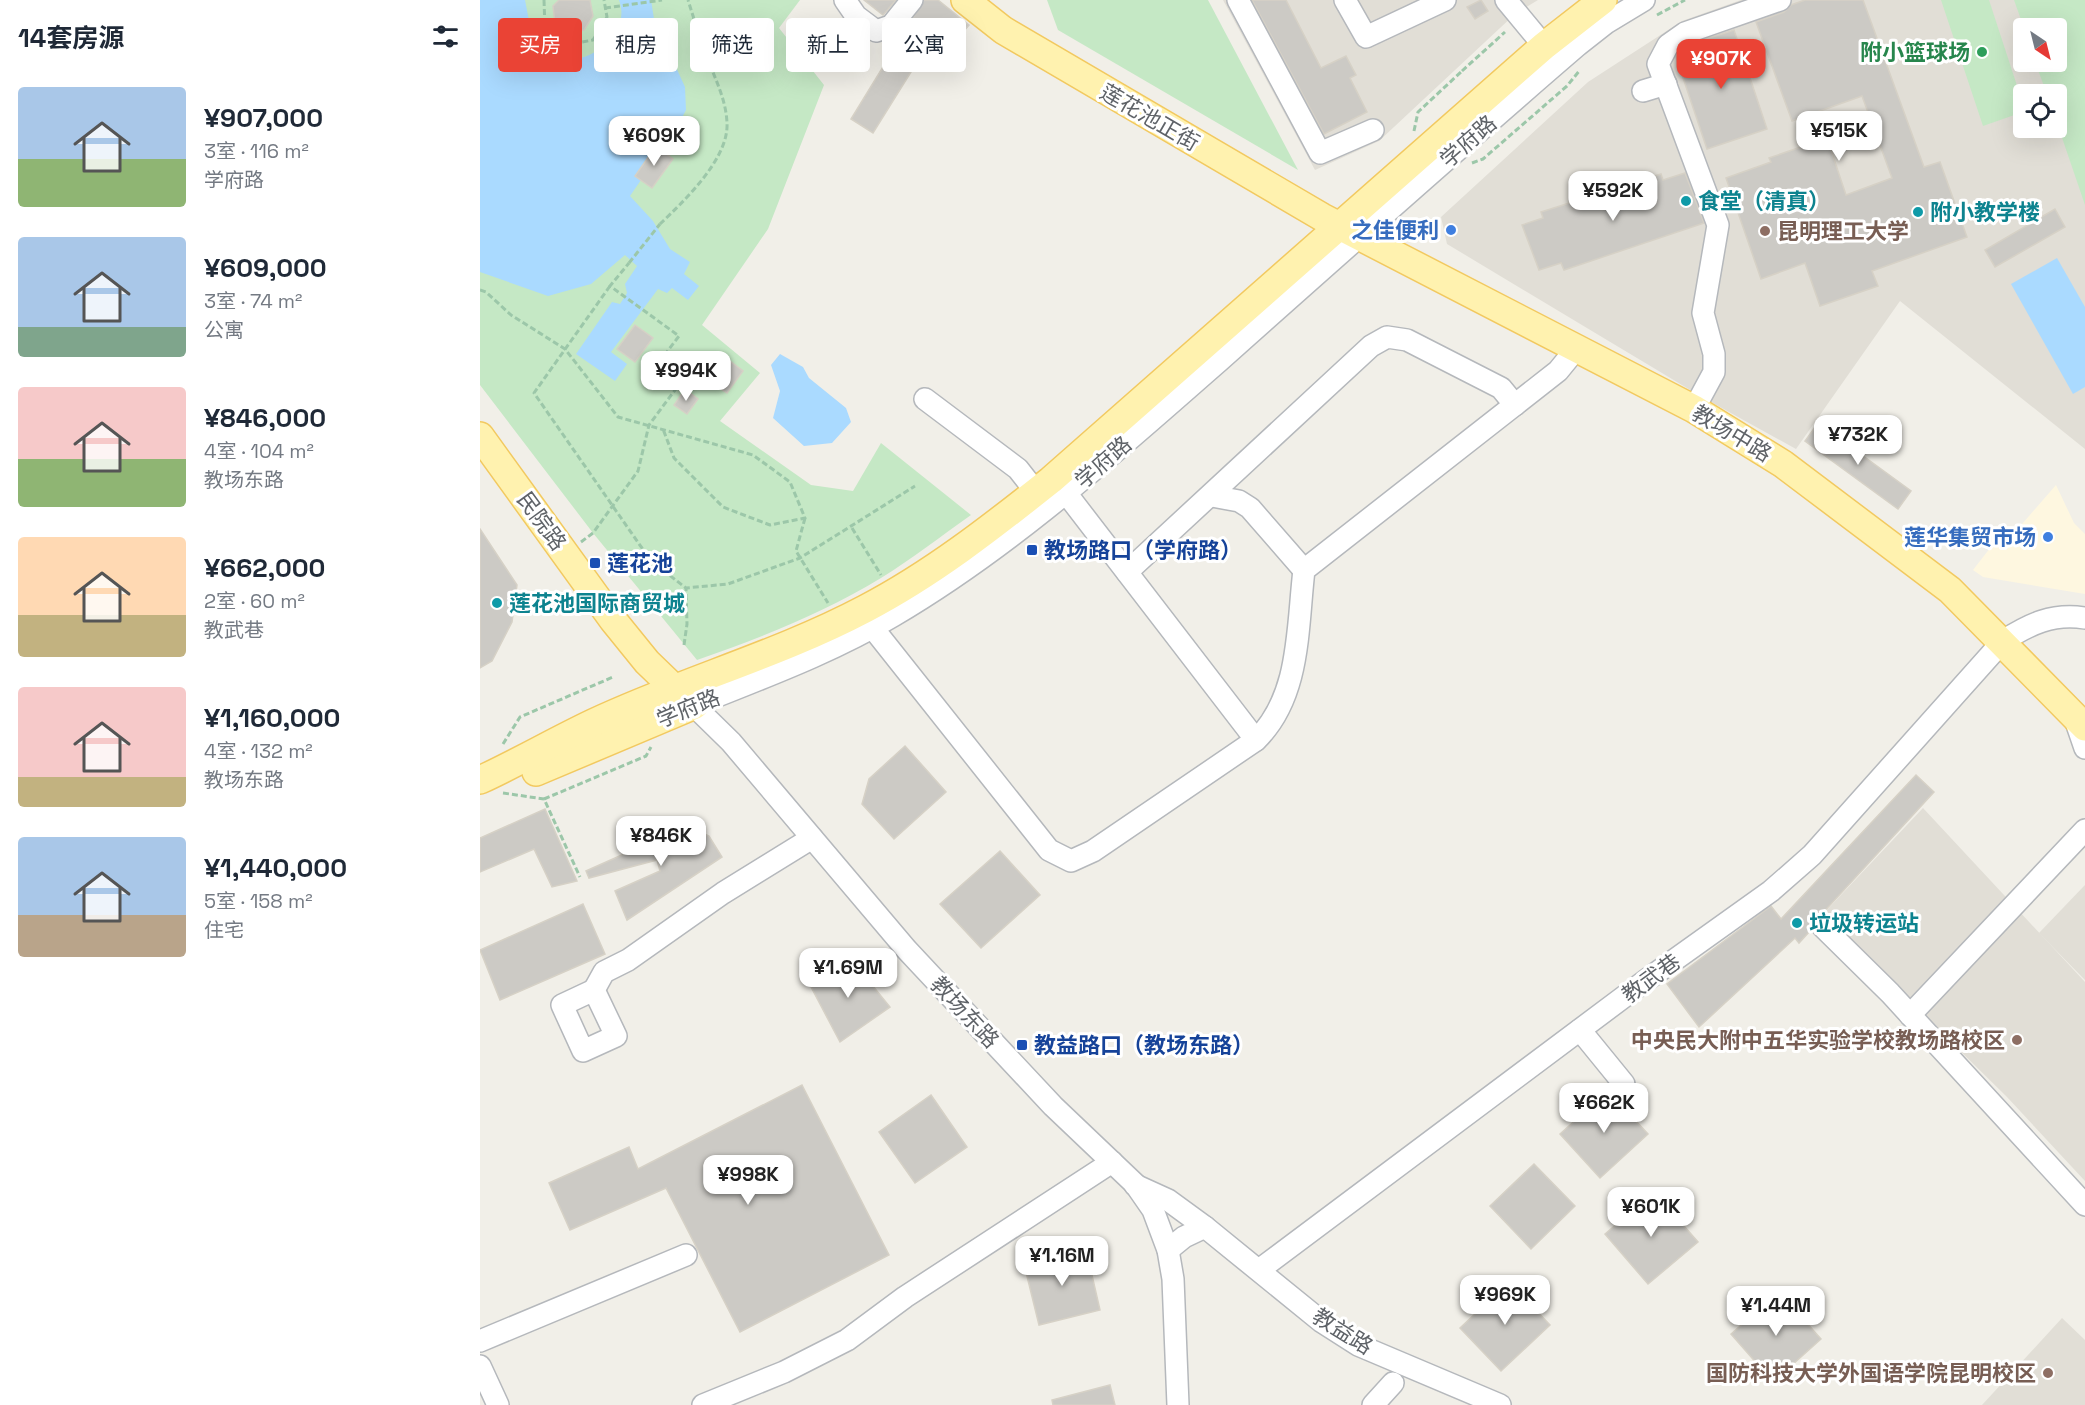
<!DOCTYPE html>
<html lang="zh">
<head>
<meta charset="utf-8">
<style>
	:root { --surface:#fff; --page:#f6f6f7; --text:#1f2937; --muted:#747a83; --accent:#ea4335 }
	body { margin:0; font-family:"Space Grotesk","Noto Sans SC",sans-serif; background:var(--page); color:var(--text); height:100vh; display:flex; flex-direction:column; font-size:22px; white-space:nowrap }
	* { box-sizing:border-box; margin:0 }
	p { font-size:20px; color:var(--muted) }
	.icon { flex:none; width:33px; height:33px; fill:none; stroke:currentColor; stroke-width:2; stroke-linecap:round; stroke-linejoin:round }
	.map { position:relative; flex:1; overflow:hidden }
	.panel { display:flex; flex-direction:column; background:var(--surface); width:480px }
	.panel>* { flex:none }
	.banner { position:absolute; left:18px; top:18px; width:570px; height:54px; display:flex; gap:12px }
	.needle { width:39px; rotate:145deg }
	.fabs { position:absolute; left:1533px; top:18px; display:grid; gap:12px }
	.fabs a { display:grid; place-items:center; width:54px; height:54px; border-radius:6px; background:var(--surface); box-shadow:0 6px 24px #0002; font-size:30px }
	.price { position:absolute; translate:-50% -51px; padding:0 14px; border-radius:12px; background:#fff; color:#222; font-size:20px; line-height:39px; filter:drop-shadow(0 2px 3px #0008) }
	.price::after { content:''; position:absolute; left:50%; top:36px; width:18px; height:14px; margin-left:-9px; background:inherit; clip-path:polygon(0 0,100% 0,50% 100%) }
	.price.current { background:var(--accent); color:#fff }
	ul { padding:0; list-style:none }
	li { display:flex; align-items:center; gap:18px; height:150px; padding:0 18px }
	li span { display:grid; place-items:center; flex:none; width:168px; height:120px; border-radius:6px; color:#555 }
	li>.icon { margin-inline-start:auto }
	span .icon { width:72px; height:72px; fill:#fffc; stroke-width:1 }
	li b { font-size:26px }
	h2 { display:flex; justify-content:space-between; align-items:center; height:72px; padding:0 18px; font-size:26px }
	.tag { padding:0 21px; border-radius:6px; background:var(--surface); box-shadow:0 6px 24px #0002; font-size:21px; line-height:54px }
	.tag.current { background:var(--accent); color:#fff }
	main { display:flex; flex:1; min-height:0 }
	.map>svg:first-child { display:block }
</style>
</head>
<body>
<main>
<section class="panel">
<h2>14套房源<svg class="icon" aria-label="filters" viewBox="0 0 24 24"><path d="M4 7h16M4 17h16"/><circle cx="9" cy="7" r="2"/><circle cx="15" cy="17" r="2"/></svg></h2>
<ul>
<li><span style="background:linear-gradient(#a9c7e8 60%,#8fb573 0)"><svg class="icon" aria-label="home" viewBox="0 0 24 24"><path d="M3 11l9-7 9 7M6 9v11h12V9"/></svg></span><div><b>¥907,000</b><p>3室 · 116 m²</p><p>学府路</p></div></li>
<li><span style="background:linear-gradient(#a9c7e8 75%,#7fa58c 0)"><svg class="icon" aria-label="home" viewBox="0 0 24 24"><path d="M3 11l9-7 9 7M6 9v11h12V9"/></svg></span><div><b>¥609,000</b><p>3室 · 74 m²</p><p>公寓</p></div></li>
<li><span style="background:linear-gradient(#f6c9c9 60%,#8fb573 0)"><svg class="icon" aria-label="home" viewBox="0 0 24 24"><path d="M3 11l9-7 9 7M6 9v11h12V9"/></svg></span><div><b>¥846,000</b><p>4室 · 104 m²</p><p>教场东路</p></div></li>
<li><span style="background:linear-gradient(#ffd9b3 65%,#c2b280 0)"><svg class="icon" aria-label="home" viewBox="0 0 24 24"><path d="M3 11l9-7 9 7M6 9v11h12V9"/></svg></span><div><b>¥662,000</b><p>2室 · 60 m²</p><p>教武巷</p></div></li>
<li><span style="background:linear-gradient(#f6c9c9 75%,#c2b280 0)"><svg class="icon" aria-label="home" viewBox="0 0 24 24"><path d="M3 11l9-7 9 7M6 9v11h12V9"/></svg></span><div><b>¥1,160,000</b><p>4室 · 132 m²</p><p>教场东路</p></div></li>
<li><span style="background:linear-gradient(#a9c7e8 65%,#b9a48a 0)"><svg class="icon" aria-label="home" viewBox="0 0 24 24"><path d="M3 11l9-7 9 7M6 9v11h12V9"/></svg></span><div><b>¥1,440,000</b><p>5室 · 158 m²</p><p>住宅</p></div></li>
</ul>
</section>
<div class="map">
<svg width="1605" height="1405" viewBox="0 0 1605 1405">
	<rect width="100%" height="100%" fill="#f1efe8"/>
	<!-- commercial -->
	<polygon fill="#fef7e0" points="1576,485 1594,523 1605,534 1605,594 1503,577 1493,570 1521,534 1529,539"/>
	<!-- education -->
	<g fill="#e1ded6" fill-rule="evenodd">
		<polygon points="743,0 1058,0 1035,14 899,141 835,170"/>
		<path d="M1261,0H1605V449L1420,301L1316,449L1222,397L967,244L961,217L1108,82L1202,21ZM1544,28H1576V62H1544ZM1544,94H1576V128H1544Z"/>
		<polygon points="1443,808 1605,982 1605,1181 1527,1097 1342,915"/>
		<polygon points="1605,885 1605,980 1559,933"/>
		<polygon points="1582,1318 1605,1340 1605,1405 1502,1405"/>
	</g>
	<!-- green -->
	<g fill="#c5e8c5">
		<path d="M0,0H320L299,28L344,85L288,229L222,325L280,373L240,421L331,485L373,491L401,443L491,515C461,536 432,559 401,578C343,613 281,638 217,660L113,533L0,385Z"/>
		<polygon points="567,0 728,0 818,170 578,30"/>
		<polygon points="1461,0 1509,0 1543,104 1543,112 1503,126"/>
		<polygon points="1534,0 1605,0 1605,205 1577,123 1576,94 1567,94 1555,62 1576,62 1576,28 1544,28"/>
	</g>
	<!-- water -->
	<g fill="#aadaff">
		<path d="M0,0H45L51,31L60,53C66,55 72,58 78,60C110,65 152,34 139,0H171L174,19L205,87L206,110L196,129L150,196L173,221L190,249L210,262L204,274L219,286L208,300L192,288L187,293L178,289L131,352L147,364L135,381L96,354L132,302L140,304L147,293L145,284L157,266L145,255L111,284L68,296L0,272Z"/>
		<polygon points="1577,258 1605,307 1605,387 1593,394 1531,284"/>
		<polygon points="300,354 323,367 329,378 366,408 371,422 352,443 324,446 293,418 300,391 291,365"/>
	</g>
	<!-- building -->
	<g fill="#cccac5" stroke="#d6d1c6" stroke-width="1.5">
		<polygon points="79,0 110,0 113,16 104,30 88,33 75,23 73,6"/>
		<polygon points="384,0 416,0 403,15"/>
		<polygon points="444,0 458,0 489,25 470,47 454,35 393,133 371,119"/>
		<polygon points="772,0 806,0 841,68 866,56 876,75 870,78 887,112 844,134"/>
		<polygon points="1001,0 1008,11 995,19 987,7"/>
		<polygon points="1325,0 1383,0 1444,167 1460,162 1487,237 1392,271 1398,286 1340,306 1325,263 1281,279 1246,178 1291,162 1289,158 1347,138 1366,195 1412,178 1382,96 1312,121 1276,22 1304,12 1311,5"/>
		<polygon points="1254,30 1287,129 1227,149 1196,57 1211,44"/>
		<polygon points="176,146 193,159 172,188 155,176"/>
		<polygon points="1205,173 1224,223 1084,270 1081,263 1059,270 1042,225 1063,218 1061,212 1181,174 1183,180"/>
		<polygon points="1575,209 1585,227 1515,267 1505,250"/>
		<polygon points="155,325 173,338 155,362 137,349"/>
		<polygon points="246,358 263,371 247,393 229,381"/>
		<polygon points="205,389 218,399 207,414 194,405"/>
		<polygon points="1338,423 1431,491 1418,509 1325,441"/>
		<polygon points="0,529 37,585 32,622 12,661 0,668"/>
		<polygon points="425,746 466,792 414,839 382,804 389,779"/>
		<polygon points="1436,775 1454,792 1341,915 1334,919 1331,930 1319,943 1315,938 1219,1027 1187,984 1291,906 1301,919"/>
		<polygon points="65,809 97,881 72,887 54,849 0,872 0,838"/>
		<polygon points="200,829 216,830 229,836 242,857 147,920 135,891 180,871 177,860 109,878 106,871"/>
		<polygon points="520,851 560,895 501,948 460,904"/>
		<polygon points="103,904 125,954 20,1000 0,950"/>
		<polygon points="370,958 410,1007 360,1042 330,985"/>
		<polygon points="322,1085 409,1255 260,1332 186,1188 90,1230 69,1183 149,1147 158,1169"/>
		<polygon points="1128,1091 1168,1134 1120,1178 1080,1134"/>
		<polygon points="451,1095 487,1147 435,1183 399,1132"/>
		<polygon points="1054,1164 1095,1206 1051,1249 1010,1206"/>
		<polygon points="1174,1192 1218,1242 1168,1284 1125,1234"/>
		<polygon points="606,1249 620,1310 559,1325 544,1264"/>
		<polygon points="1029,1282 1070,1325 1021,1371 980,1328"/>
		<polygon points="1299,1292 1341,1339 1293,1382 1251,1334"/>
		<polygon points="630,1385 635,1405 573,1405 572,1400"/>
	</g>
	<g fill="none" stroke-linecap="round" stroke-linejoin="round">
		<!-- minor casing -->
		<g stroke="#b5b8bc" stroke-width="24">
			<g id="minor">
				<polyline points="365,0 376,16 396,31 411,26 432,0"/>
				<polyline points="758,0 840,153 893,130"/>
				<polyline points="865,0 886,37 965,0"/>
				<polyline points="1026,0 1064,46"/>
				<polyline points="1163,91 1186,84"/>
				<polyline points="445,399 538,469 556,492"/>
				<polyline points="1214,409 1234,372 1234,354 1223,313 1238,225 1178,64 1188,45 1205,33 1300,0"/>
				<polyline points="586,493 776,740"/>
				<polyline points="732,496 759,501 770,508 824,570"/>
				<polyline points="647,572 891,346 907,337 927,340 1021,388 1035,405"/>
				<path d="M392,627L569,850L591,861L613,851L776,740C821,696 817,628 824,570L1078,371L1096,349"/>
				<polyline points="205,697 251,742 427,950 573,1106 655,1184 673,1210 688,1250 693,1279 698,1405"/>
				<path d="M215,705C282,678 351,653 413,616C532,546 635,452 738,362C857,256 977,149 1098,45L1126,23L1164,0"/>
				<polyline points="1594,716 1605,748"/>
				<polyline points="1343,927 1410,993 1605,1205"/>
				<polyline points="114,990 124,972 148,960 243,893 332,838"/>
				<polygon points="114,990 136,1036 103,1051 82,1005"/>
				<polyline points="1430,1015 1605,830"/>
				<polyline points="1100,1030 1144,1084"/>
				<polyline points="655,1185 688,1200 725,1227 704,1237 688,1250"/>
				<polyline points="725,1227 842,1322 878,1345 1020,1405"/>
				<path d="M779,1270L1165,981L1291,891L1332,855L1523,641C1550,624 1572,613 1605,618"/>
				<polyline points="0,1341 206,1255"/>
				<polyline points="0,1366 18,1405"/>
				<polyline points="223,1405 304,1372 367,1340 425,1297 632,1162"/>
				<polyline points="893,1405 913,1383"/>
			</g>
		</g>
		<!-- major casing -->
		<g stroke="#f2c960" stroke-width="30">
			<g id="major">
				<polyline points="485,0 523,30 842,217 1214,409 1303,464 1470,590 1605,727"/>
				<polyline points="0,436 133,620 167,662 195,689"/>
				<polyline points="56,772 215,705"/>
				<path d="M0,780C39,762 75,741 113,723C202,681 298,655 385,609C452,574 512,527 571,480L1064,46L1123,0"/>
			</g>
		</g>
		<!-- path -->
		<g stroke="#9cc7a9" stroke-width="3" stroke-dasharray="6 3" stroke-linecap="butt">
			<polyline points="64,0 65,29 86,45 113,40 127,17 124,0"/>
			<polyline points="125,8 182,0"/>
			<polyline points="1177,15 1205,0"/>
			<polyline points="934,131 938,112 982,71"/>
			<polyline points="992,163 1003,159 1087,86 1100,70"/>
			<path d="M180,224C203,202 249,159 247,123C246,99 235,79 227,57C220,39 214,19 208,0"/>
			<polyline points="130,286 54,393 171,561 206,588 248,584 320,558 435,486"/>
			<polyline points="0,290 6,292 31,315 85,349 138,417 273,455 310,482 325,518 290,525 243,507 194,458 183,429"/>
			<polyline points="325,518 316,551 348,603"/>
			<polyline points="372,528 401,575"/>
			<polyline points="101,542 113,533 158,471 169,425 198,386 174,369 199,336 130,286 149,263"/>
			<polyline points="204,645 207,624 206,588"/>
			<polyline points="23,744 40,717 133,677"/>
			<polyline points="23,793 64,799 100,877"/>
			<polyline points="64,799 166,756 171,747"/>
		</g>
		<!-- minor -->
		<use href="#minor" stroke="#fff" stroke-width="21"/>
		<!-- major -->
		<use href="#major" stroke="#fff2af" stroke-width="27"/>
		<!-- path-bridge -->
		<g stroke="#9cc7a9" stroke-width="3" stroke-dasharray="6 3" stroke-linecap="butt">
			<polyline points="982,71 1025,32"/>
			<polyline points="149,263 180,224"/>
		</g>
	</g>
	<!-- markers -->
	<circle fill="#2e9e5b" stroke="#fff" stroke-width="2" cx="1502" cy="52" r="6"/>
	<g fill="#0f9aa8" stroke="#fff" stroke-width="2">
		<circle cx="1206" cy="201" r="6"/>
		<circle cx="1438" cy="212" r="6"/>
		<circle cx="17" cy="603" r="6"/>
		<circle cx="1317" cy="923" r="6"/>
	</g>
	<g fill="#3f7fe0" stroke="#fff" stroke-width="2">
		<circle cx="971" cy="230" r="6"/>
		<circle cx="1568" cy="537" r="6"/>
	</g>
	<g fill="#8d6e63" stroke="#fff" stroke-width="2">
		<circle cx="1285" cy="231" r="6"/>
		<circle cx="1537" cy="1040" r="6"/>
		<circle cx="1568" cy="1373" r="6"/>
	</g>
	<g fill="#1a4fb4" stroke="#fff" stroke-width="2">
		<rect x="546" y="544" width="12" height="12" rx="3"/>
		<rect x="109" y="557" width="12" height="12" rx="3"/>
		<rect x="536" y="1039" width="12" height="12" rx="3"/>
	</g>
	<g text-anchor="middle" stroke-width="6" stroke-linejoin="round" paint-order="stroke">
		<!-- leisure labels -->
		<g font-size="22" font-weight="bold" fill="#27864d" stroke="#fff" text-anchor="end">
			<text x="1490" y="60">附小篮球场</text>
		</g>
		<!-- street labels -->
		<g font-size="22" fill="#5f6368" stroke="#fff">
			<text transform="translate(670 117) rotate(30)" y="8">莲花池正街</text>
			<text transform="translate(988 141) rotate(-41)" y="8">学府路</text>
			<text transform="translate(1252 433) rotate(31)" y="8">教场中路</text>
			<text transform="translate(623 462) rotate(-41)" y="8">学府路</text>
			<text transform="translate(62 521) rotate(54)" y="8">民院路</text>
			<text transform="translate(208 708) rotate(-22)" y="8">学府路</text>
			<text transform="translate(1171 978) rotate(-36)" y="8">教武巷</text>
			<text transform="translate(485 1012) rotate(47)" y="8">教场东路</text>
			<text transform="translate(863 1331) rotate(32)" y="8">教益路</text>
		</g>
		<!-- culture labels -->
		<g font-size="22" font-weight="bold" fill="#0d838f" stroke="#fff" text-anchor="start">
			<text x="1218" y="209">食堂（清真）</text>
			<text x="1450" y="220">附小教学楼</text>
			<text x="29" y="611">莲花池国际商贸城</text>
			<text x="1329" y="931">垃圾转运站</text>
		</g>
		<!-- shop labels -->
		<g font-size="22" font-weight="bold" fill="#366cbe" stroke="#fff" text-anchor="end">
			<text x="959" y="238">之佳便利</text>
			<text x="1556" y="545">莲华集贸市场</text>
		</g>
		<!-- education labels -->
		<g font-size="22" font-weight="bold" fill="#785e54" stroke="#fff" text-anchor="end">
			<text x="1297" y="239" text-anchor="start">昆明理工大学</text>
			<text x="1525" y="1048">中央民大附中五华实验学校教场路校区</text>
			<text x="1556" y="1381">国防科技大学外国语学院昆明校区</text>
		</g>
		<!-- transit labels -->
		<g font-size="22" font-weight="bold" fill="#164399" stroke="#fff" text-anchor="start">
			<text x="564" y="558">教场路口（学府路）</text>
			<text x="127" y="571">莲花池</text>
			<text x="554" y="1053">教益路口（教场东路）</text>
		</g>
	</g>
</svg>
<div class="fabs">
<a><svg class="needle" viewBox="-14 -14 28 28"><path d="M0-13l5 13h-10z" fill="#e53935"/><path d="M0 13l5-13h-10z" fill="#747a83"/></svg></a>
<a><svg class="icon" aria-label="locate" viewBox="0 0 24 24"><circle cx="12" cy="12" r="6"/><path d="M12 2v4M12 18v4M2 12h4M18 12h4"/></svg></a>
</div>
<b class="price current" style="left:1241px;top:90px">¥907K</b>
<b class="price" style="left:1359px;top:162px">¥515K</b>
<b class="price" style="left:174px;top:167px">¥609K</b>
<b class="price" style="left:1133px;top:222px">¥592K</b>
<b class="price" style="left:206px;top:402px">¥994K</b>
<b class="price" style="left:1378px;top:466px">¥732K</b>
<b class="price" style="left:181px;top:867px">¥846K</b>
<b class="price" style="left:368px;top:999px">¥1.69M</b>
<b class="price" style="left:1124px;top:1134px">¥662K</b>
<b class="price" style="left:268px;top:1206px">¥998K</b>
<b class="price" style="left:1171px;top:1238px">¥601K</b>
<b class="price" style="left:582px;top:1287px">¥1.16M</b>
<b class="price" style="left:1025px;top:1326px">¥969K</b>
<b class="price" style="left:1296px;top:1337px">¥1.44M</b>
<div class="banner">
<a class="tag current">买房</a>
<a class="tag">租房</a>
<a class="tag">筛选</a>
<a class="tag">新上</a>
<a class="tag">公寓</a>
</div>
</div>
</main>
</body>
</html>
